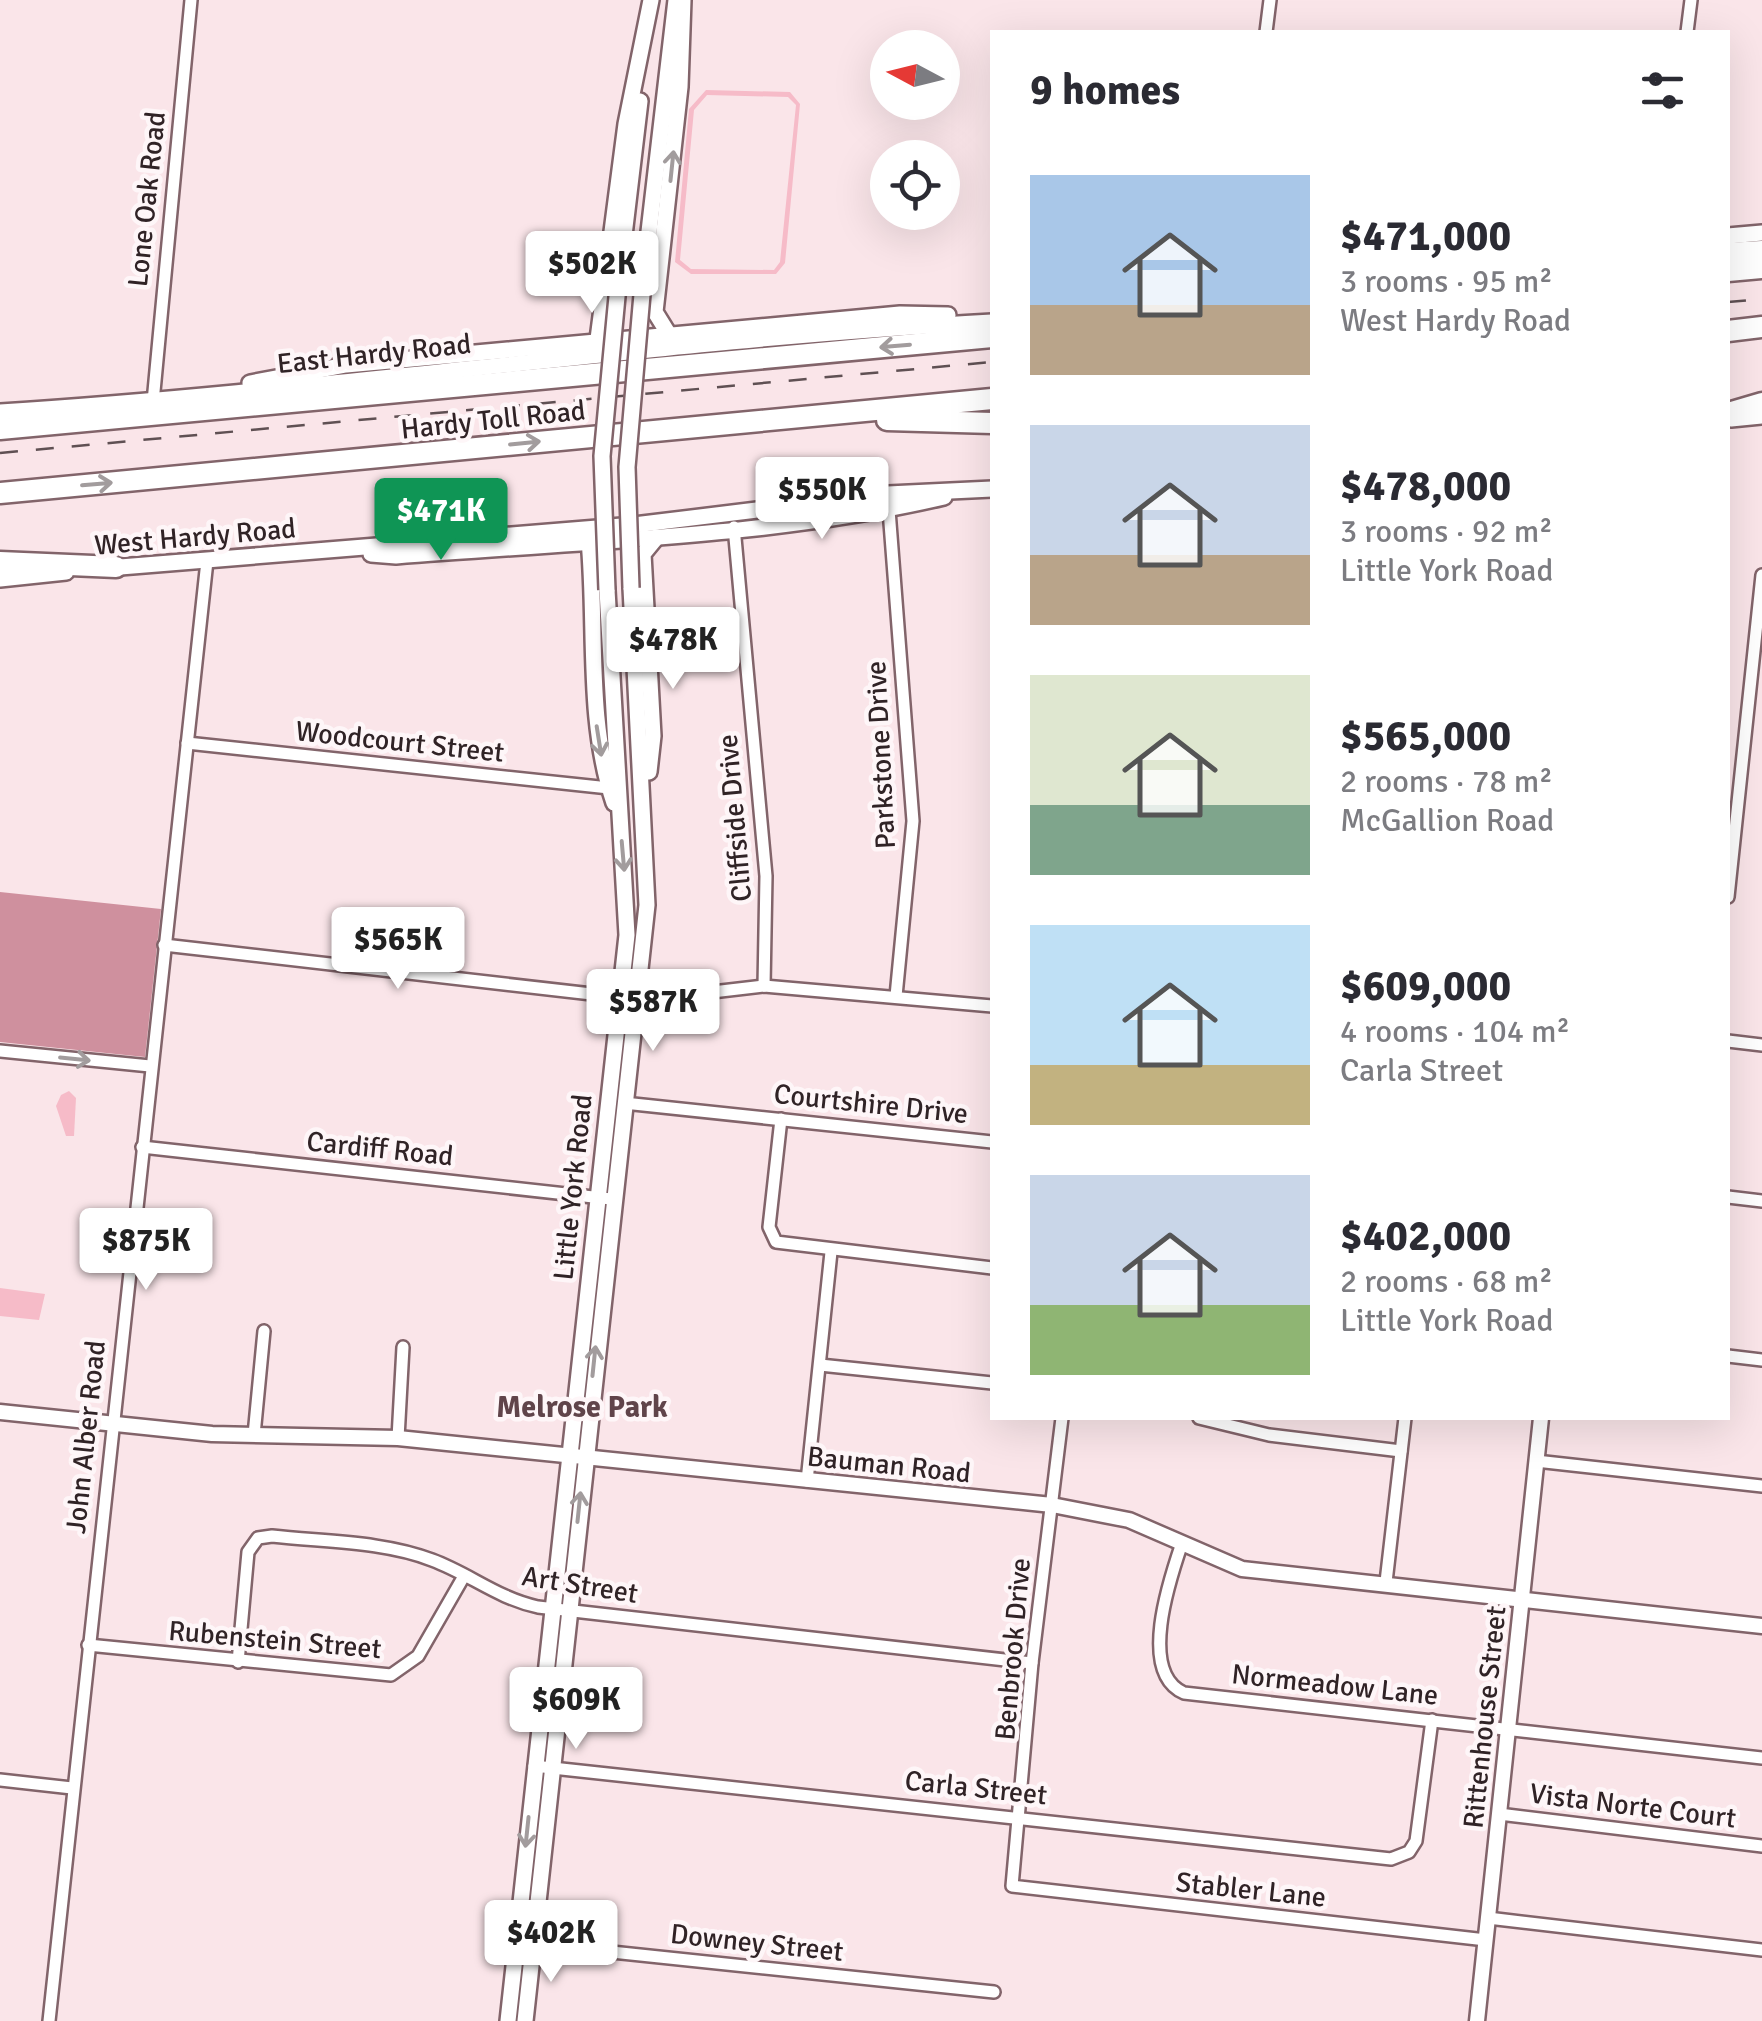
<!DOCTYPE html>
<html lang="en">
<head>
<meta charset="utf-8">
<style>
	:root { --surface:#fff; --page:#f7f7f7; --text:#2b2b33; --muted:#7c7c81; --accent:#0f9555 }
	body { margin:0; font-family:Signika,sans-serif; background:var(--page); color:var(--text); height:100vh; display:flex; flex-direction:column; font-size:38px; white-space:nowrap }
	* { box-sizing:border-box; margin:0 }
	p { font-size:32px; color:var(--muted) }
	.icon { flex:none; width:55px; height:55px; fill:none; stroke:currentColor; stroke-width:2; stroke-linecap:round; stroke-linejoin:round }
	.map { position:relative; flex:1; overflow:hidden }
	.sheet { position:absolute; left:990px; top:30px; width:740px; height:1390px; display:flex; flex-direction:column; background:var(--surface); border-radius:0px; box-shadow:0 10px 40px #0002 }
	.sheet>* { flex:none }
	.needle { width:65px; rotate:277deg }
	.tools { position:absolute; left:870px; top:30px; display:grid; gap:20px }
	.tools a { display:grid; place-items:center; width:90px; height:90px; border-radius:50%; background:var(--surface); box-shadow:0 10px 40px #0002; font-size:50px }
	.price { position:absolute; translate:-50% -85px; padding:0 22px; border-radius:10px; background:#fff; color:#222; font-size:32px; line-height:65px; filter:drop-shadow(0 2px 5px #0008) }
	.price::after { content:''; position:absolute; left:50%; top:60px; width:30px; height:22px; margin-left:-15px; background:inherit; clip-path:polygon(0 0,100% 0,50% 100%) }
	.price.current { background:var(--accent); color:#fff }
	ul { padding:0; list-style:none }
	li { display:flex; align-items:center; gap:30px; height:250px; padding:0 40px }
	li span { display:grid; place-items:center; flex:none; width:280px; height:200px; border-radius:0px; color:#555 }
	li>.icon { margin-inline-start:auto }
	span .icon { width:120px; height:120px; fill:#fffc; stroke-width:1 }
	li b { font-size:42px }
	h2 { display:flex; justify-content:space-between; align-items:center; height:120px; padding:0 40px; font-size:42px }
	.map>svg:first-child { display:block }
</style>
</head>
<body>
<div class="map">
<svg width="1762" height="2021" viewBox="0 0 1762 2021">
	<rect width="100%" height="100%" fill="#fae5e9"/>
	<!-- green -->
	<g fill="#f6bbc8" fill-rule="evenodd">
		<path d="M706,90L790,92L800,104L785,263L776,274H691L675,262L689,109ZM707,95L788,97L796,105L780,262L774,270L691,269L680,260L694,110Z"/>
		<polygon points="69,1091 76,1098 74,1136 66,1136 56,1106 61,1095"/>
		<polygon points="0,1288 45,1294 39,1320 0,1316"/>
	</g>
	<!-- water -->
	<polygon fill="#cf909e" points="0,892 161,909 145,1057 0,1042"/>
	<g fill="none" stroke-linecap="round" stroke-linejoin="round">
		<!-- minor casing -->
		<g stroke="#82646a" stroke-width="16">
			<g id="minor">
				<polyline points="1266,32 1270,0"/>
				<polyline points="1687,32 1691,0"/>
				<polyline points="153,402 191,0"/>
				<polyline points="889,510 913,821 896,996"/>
				<polyline points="734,527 766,876 764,986"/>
				<polyline points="187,743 609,788"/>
				<polyline points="1728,897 1762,575"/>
				<polyline points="164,945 644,1000 764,986 992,1006"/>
				<polyline points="1728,1041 1762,1045"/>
				<polyline points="0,1051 150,1066"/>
				<polyline points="624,1103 992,1142"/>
				<polyline points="781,1119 769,1227 776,1242 992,1268"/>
				<polyline points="142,1147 611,1199"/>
				<polyline points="1728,1197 1762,1201"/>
				<polyline points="1728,1356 1762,1360"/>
				<polyline points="820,1365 992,1383"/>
				<polyline points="1062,1418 1032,1663 1012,1886 1486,1940"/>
				<polyline points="1199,1418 1269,1435 1401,1451"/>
				<polyline points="254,1435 264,1331"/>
				<polyline points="398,1438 403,1347"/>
				<polyline points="1536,1461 1762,1486"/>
				<polyline points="807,1481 831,1252"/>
				<path d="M1182,1543C1169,1581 1138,1673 1184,1693L1762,1758"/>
				<polyline points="1386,1582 1405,1418"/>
				<polyline points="88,1645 391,1675 418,1656 464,1576"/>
				<path d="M238,1662L248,1552L258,1538L272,1536C324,1542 383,1541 432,1560C470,1574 497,1598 538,1607L1032,1663"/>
				<polyline points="534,1766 1391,1859 1409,1852 1416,1841 1432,1720"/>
				<polyline points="0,1780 72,1788"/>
				<polyline points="1499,1814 1762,1846"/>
				<polyline points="1488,1918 1762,1950"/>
				<polyline points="526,1943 994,1992"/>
				<polyline points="49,2021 207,561"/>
			</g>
		</g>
		<!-- tertiary casing -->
		<g stroke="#82646a" stroke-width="19">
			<g id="tertiary">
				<polyline points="0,1412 212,1434 398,1438 1052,1505 1129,1520 1242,1569 1762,1626"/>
				<polyline points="1477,2021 1541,1418"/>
			</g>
		</g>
		<!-- secondary casing -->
		<g stroke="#82646a" stroke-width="20">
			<g id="secondary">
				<polyline points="1728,236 1762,233"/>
				<polyline points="643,283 676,0"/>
				<polyline points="618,286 640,101"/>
				<polyline points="668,333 655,312 680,87 683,0"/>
				<polyline points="598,339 626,124 651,0"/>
				<polyline points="250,383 346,365 900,314 948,315"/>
				<path d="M0,412C332,391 661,340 992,322"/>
				<polyline points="1731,419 1762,416"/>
				<path d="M589,540C597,627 586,719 614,803"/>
				<path d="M371,554L396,556C577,541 767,538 944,497"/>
				<polyline points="108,568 634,525 888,494 992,489"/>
				<polyline points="0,579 66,572"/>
				<polyline points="649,772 653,736 643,554 657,537"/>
				<polyline points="508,2021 627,935 607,590"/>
				<polyline points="525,2021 647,905 631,588"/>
			</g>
		</g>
		<!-- motorway casing -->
		<g stroke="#82646a" stroke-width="25">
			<g id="motorway">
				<polyline points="1728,253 1762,251"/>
				<polyline points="1728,271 1762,268"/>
				<polyline points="1728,331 1762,327"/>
				<polyline points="1728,413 1762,403"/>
				<polyline points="887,420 992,423"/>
				<polyline points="0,429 992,337"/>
				<polyline points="0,493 992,399"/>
				<polyline points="0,562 116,567"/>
			</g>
		</g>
		<!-- minor -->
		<use href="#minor" stroke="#fff" stroke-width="11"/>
		<!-- tertiary -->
		<use href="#tertiary" stroke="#fff" stroke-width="14"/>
		<!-- secondary -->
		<use href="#secondary" stroke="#fff" stroke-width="15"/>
		<!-- motorway -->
		<use href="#motorway" stroke="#fff" stroke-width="20"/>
		<!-- rail -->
		<g stroke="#5f5053" stroke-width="2.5" stroke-dasharray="18 18" stroke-linecap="butt">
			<polyline points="1728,302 1762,299"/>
			<polyline points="0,453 992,362"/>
		</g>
		<!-- secondary-bridge casing -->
		<g stroke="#82646a" stroke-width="20" stroke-linecap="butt">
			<g id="secondary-bridge">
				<polyline points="631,588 627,467 643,283"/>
				<polyline points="607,590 602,456 618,286"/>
			</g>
		</g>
		<!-- secondary-bridge -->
		<use href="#secondary-bridge" stroke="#fff" stroke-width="15"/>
	</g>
	<!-- one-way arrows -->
	<defs><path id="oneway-shaft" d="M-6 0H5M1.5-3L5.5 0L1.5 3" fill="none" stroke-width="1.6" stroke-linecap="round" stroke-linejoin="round" transform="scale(2.5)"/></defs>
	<g stroke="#a29c9d">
		<use href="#oneway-shaft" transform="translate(672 166) rotate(-84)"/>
		<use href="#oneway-shaft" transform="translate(895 346) rotate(175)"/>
		<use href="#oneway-shaft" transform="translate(525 443) rotate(-6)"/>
		<use href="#oneway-shaft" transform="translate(97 484) rotate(-5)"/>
		<use href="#oneway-shaft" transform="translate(599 741) rotate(81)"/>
		<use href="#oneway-shaft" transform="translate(623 856) rotate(85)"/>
		<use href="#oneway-shaft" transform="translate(75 1059) rotate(6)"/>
		<use href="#oneway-shaft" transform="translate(594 1361) rotate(-84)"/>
		<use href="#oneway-shaft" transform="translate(579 1507) rotate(-84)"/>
		<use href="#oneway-shaft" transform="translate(527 1832) rotate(96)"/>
	</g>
	<g text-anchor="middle" stroke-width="9" stroke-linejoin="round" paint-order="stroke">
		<!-- street labels -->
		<g font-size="28" fill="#302326" stroke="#fef6f8">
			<text transform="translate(146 199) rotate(-84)" y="10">Lone Oak Road</text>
			<text transform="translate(374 353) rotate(-6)" y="10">East Hardy Road</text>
			<text transform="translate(493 419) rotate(-6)" y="10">Hardy Toll Road</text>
			<text transform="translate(195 536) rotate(-5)" y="10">West Hardy Road</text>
			<text transform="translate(400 741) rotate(6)" y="10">Woodcourt Street</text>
			<text transform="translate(880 755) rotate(-93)" y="10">Parkstone Drive</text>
			<text transform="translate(734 818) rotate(-95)" y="10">Cliffside Drive</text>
			<text transform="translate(871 1103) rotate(6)" y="10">Courtshire Drive</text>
			<text transform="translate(380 1148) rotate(6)" y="10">Cardiff Road</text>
			<text transform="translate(572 1187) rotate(-84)" y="10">Little York Road</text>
			<text transform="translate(85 1437) rotate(-84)" y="10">John Alber Road</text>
			<text transform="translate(889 1464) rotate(6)" y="10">Bauman Road</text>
			<text transform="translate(580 1584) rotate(9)" y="10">Art Street</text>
			<text transform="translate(275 1639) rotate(5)" y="10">Rubenstein Street</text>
			<text transform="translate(1012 1649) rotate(-85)" y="10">Benbrook Drive</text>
			<text transform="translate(1335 1684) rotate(6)" y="10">Normeadow Lane</text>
			<text transform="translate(1484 1717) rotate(-84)" y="10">Rittenhouse Street</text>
			<text transform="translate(976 1787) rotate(6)" y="10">Carla Street</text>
			<text transform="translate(1633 1805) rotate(7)" y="10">Vista Norte Court</text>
			<text transform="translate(1251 1889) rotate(6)" y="10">Stabler Lane</text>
			<text transform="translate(757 1942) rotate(6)" y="10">Downey Street</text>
		</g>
		<!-- neighbourhood labels -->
		<g font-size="30" font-weight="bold" fill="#60444a" stroke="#fef6f8">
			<text x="582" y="1417">Melrose Park</text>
		</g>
	</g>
</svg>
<div class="tools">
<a><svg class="needle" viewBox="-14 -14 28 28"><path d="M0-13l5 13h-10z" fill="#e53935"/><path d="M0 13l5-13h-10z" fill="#7c7c81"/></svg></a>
<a><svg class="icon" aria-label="locate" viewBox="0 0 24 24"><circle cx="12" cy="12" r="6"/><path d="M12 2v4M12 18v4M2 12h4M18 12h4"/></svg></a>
</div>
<b class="price" style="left:592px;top:316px">$502K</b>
<b class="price" style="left:822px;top:542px">$550K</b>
<b class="price current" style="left:441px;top:563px">$471K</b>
<b class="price" style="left:673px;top:692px">$478K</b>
<b class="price" style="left:398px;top:992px">$565K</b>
<b class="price" style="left:653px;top:1054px">$587K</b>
<b class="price" style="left:146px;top:1293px">$875K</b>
<b class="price" style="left:576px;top:1752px">$609K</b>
<b class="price" style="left:551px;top:1985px">$402K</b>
<section class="sheet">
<h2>9 homes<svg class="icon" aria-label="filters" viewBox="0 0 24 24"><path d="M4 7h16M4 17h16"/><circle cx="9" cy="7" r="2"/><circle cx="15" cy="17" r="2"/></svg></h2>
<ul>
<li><span style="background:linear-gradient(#a9c7e8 65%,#b9a48a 0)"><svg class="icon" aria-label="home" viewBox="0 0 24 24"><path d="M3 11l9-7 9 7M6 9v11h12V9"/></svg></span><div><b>$471,000</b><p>3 rooms · 95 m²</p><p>West Hardy Road</p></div></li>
<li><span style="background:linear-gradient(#c9d6e8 65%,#b9a48a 0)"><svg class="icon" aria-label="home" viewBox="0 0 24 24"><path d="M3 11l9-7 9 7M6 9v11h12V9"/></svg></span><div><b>$478,000</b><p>3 rooms · 92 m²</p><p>Little York Road</p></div></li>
<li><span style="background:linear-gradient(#dfe7d0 65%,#7fa58c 0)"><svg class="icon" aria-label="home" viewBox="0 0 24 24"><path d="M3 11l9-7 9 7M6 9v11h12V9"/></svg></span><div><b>$565,000</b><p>2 rooms · 78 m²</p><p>McGallion Road</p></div></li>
<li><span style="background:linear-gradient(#bfe0f5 70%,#c2b280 0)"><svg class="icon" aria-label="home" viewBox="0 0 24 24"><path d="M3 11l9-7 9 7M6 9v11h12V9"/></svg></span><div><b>$609,000</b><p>4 rooms · 104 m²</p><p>Carla Street</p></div></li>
<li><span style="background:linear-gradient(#c9d6e8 65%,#8fb573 0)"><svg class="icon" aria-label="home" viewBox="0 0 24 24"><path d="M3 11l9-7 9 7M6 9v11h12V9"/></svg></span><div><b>$402,000</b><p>2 rooms · 68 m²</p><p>Little York Road</p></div></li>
</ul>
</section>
</div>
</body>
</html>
